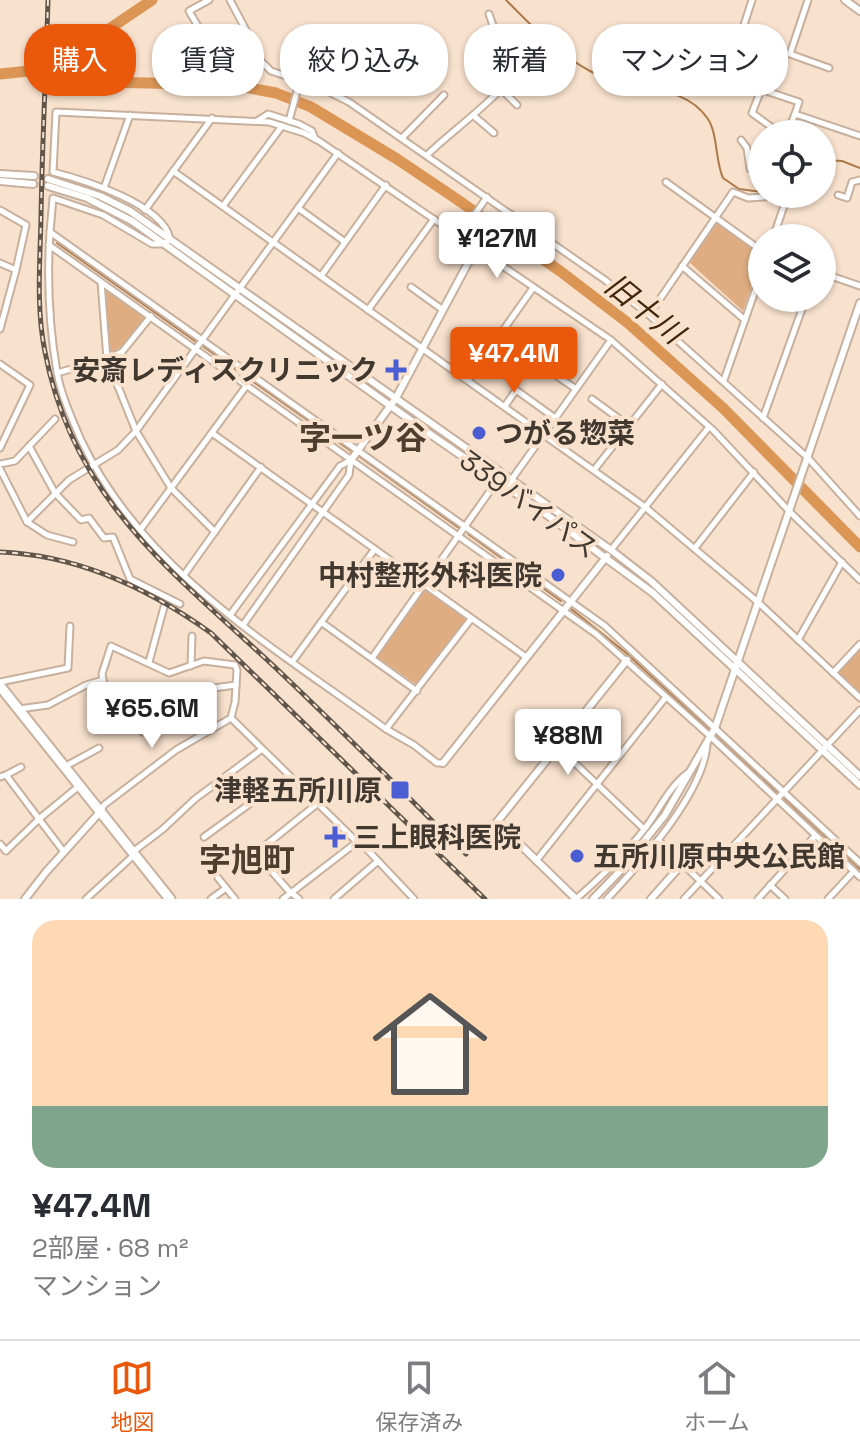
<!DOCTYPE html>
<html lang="ja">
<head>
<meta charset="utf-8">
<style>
	:root { --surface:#fff; --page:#f2f2f3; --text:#2b2b33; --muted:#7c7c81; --line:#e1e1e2; --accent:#ea580c }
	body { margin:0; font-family:"Space Grotesk","Noto Sans JP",sans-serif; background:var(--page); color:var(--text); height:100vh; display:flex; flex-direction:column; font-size:30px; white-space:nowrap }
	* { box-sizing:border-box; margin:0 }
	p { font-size:26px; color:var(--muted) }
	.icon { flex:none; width:44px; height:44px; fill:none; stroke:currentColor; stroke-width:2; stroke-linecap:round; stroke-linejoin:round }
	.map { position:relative; height:899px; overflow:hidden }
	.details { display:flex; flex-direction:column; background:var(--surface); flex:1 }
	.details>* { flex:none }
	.banner { position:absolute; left:24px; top:24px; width:812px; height:72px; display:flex; gap:16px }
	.fabs { position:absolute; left:748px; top:120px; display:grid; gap:16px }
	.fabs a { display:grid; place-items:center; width:88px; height:88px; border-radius:50%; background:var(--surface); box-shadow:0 2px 6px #0004; font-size:40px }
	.price { position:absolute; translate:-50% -68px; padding:0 18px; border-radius:8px; background:#fff; color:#222; font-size:26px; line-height:52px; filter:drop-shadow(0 2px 4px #0008) }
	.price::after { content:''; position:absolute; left:50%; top:48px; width:24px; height:18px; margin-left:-12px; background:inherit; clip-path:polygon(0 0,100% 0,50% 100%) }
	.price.active { background:var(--accent); color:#fff }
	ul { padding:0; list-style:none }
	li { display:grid; align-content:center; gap:16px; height:424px; padding:0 32px }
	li+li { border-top:2px solid var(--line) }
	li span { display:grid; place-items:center; height:248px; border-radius:24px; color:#555 }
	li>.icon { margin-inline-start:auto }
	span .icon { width:144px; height:144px; fill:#fffc; stroke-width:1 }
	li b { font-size:34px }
	.chip { padding:0 28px; border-radius:32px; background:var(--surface); box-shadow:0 2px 6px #0004; font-size:28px; line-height:72px }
	.chip.active { background:var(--accent); color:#fff }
	.dock { display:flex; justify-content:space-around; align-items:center; height:112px; border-top:2px solid var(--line); background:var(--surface); font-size:22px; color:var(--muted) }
	.dock a { display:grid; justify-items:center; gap:4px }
	.dock .active { color:var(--accent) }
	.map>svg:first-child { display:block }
</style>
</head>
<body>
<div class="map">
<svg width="860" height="899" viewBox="0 0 860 899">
	<rect width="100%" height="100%" fill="#f8e1cd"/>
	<!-- green -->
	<g fill="#dfad81">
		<polygon points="716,218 762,257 743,311 690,263"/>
		<polygon points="107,290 145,318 131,339 111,354 103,292"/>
		<polygon points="425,590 467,620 417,685 377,657"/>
		<polygon points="860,648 860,694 837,673"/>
	</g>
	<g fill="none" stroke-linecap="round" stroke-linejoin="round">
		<!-- stream -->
		<g stroke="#ad7a4b" stroke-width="2">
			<path d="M506,0C532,26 558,54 590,71C626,91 683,81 708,119C718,135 715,160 723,178L739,189L762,192"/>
			<polyline points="822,160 842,161 860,168"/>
			<polyline points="57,243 195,341"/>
			<polyline points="204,347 351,451"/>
			<polyline points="360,457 459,528"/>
			<polyline points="468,534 561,601"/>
			<polyline points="570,608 625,652 709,729"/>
			<polyline points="717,736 777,792"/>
			<polyline points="785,799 860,869"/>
		</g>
		<!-- river -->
		<g stroke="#db9656" stroke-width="11">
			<polyline points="57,68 87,44 152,0"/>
			<polyline points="0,74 57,68 74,76 104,82 233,85 276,93 311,107 397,159 455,198 560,271 628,323 723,408 860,547"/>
		</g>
		<!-- tertiary-tunnel -->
		<polyline stroke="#d3bfae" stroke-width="6" stroke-dasharray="6 3" stroke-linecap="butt" points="33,184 48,186"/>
		<!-- minor casing -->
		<g stroke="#c7b09e" stroke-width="9">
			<g id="minor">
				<polyline points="209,0 189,11 213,52 232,55 239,39 271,71 319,87 349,102 605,280 649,315 808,458 860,516"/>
				<polyline points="230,0 247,32 239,39"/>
				<polyline points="752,0 727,78 799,102 795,114 860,136"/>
				<polyline points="808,0 790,54 829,68"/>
				<polyline points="501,89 517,105"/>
				<polyline points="761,90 752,113 781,134"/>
				<polyline points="474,116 494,133"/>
				<polyline points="257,121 268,114 299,124 312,131 315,139"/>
				<polyline points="289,121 300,80"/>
				<polyline points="787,134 795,114"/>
				<polyline points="402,138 444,95"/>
				<polyline points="741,140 747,148 750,169 762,163"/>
				<path d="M427,155C451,132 478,113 500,90C508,82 512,72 520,64C504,49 496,36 489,14"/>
				<polyline points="173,171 645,507 759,603 860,698"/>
				<polyline points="666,182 762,251"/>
				<polyline points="104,188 130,115"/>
				<polyline points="838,195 847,198 852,182 860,180"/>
				<polyline points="223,206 282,126"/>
				<polyline points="298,208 345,242"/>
				<polyline points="0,210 26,225 16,270 0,263"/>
				<polyline points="145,210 212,118"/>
				<path d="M50,232C47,278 49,326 57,372C61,395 72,419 81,440C143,571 273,647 386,729L414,745L437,763H443"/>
				<polyline points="459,237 487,197"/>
				<polyline points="773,238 785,203"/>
				<polyline points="49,245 596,634 711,737 860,877"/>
				<polyline points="682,266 745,320"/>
				<polyline points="822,273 860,286"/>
				<polyline points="321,276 386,185"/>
				<polyline points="101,282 107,359 136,431 171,488 215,532"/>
				<polyline points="411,287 443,310"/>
				<polyline points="368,310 434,219"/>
				<polyline points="649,315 733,192 748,198 778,196 785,203 791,197"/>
				<polyline points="0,329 16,270"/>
				<polyline points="499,337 576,389"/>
				<polyline points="0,364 30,385 0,448"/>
				<polyline points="57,373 107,359 122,352 151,316"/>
				<polyline points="468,380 533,288"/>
				<polyline points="724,380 762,271"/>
				<polyline points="592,399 629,426"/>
				<polyline points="505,406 516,390 555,418"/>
				<polyline points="763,418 806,298"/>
				<polyline points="587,424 614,444"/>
				<polyline points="212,433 526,657"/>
				<polyline points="29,446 55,493 81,520 89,518 104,538 113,537 130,579 180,604"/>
				<polyline points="0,464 15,461 55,419"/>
				<polyline points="0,469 27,522 69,480 118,450 136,431 338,153"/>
				<polyline points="594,470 662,384"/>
				<polyline points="507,486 611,340"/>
				<polyline points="27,522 47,535 73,542"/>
				<polyline points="140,530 247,385"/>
				<polyline points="695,548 754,472"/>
				<polyline points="611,550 709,427"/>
				<polyline points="184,575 261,467"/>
				<path d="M860,580L790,512L713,430L611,340L319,141L304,133L269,122L56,112L53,172C84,180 163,204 170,239L164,244H152L103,215L53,198L50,232L605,626L860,863"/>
				<polyline points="230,615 340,466 351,460"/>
				<polyline points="321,622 417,691"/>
				<polyline points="243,625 349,475 351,460"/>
				<polyline points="798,640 842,562"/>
				<polyline points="372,658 502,474"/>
				<polyline points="149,662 164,607"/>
				<polyline points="292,662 374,550"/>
				<polyline points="191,666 192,636"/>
				<polyline points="833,673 860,644"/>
				<polyline points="103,680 114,717"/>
				<polyline points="0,682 68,668 70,626"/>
				<polyline points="130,692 142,732"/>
				<polyline points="108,696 125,692 149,692"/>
				<polyline points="165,702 198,690 236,685"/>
				<polyline points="19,709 48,705 86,685 103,680 102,674 111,646 169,673 204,661 235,665 237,670 235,702 231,718 176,750 104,805 101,811"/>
				<polyline points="231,718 357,842"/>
				<polyline points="386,729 471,619"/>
				<polyline points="558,747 644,829"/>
				<polyline points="66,766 99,748"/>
				<polyline points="6,775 21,767"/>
				<polyline points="0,777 6,775 39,819 79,786"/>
				<polyline points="204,837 288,776"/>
				<polyline points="658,840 719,899"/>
				<polyline points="0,844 6,851 39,819 64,852"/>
				<polyline points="134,851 163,829 195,799 261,750"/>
				<polyline points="536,861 666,697"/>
				<polyline points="218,878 235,899"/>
				<polyline points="770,885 785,899"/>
				<polyline points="86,899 134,855"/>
				<polyline points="211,899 226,888"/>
				<polyline points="283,899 357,842 361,843 414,899"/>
				<polyline points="299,899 288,890 256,853 317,804"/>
				<polyline points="334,899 378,861"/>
				<path d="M576,899C600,878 623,856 643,831C659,811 668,787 689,772"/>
				<path d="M607,899C640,864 703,794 707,745"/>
				<polyline points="684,899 860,710"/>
				<polyline points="758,899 815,836"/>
				<polyline points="828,899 854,871"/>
			</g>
		</g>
		<!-- tertiary casing -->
		<g stroke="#c7b09e" stroke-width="10">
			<g id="tertiary">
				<polyline points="845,0 860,11"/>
				<polyline points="0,174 34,176"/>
				<polyline points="48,179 100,196 130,211 611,550 651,581 860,776"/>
				<polyline points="0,181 33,184"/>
				<polyline points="48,186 87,198 132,221 427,432 543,512 653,593 860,785"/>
				<polyline points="351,460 396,398 476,248"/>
				<polyline points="443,763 607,556"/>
				<polyline points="25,899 46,872 100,812"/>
				<polyline points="576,899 497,822 627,660"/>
				<polyline points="593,899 621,870 665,815 715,728 860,303"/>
				<polyline points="651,899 682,864"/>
			</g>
		</g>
		<!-- trunk casing -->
		<g stroke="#c7b09e" stroke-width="13">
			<polyline id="trunk" points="0,686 170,899"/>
		</g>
		<!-- minor -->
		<use href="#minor" stroke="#fff" stroke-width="5"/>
		<!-- tertiary -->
		<use href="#tertiary" stroke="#fff" stroke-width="6"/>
		<!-- trunk -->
		<use href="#trunk" stroke="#fff" stroke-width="9"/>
		<!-- rail casing -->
		<g stroke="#61564c" stroke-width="5">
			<g id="rail">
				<path d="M48,0C46,73 42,146 41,218C40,262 36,308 45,352C74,503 175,573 280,672C343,732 404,793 466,854"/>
				<path d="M0,552C78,555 148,588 211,633L485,899"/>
			</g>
		</g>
		<!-- rail -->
		<use href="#rail" stroke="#f8e1cd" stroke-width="2" stroke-dasharray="6" stroke-linecap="butt"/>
	</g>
	<!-- markers -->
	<g fill="#4b5dd2" stroke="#f8e1cd" stroke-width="3">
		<path d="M392 358h8v8h8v8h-8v8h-8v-8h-8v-8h8z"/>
		<circle cx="479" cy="433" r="8"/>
		<circle cx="558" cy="575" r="8"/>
		<rect x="390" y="780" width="20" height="20" rx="4"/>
		<path d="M331 825h8v8h8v8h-8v8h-8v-8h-8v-8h8z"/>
		<circle cx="577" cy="856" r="8"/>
	</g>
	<g text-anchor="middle" stroke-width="8" stroke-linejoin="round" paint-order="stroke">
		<!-- poi labels -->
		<g font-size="28" font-weight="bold" fill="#413830" stroke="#f8e1cd" text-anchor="end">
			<text x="378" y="380">安斎レディスクリニック</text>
			<text x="495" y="443" text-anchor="start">つがる惣菜</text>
			<text x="542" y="585">中村整形外科医院</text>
			<text x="382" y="800">津軽五所川原</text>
			<text x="353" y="847" text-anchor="start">三上眼科医院</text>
			<text x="593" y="866" text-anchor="start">五所川原中央公民館</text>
		</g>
		<!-- street labels -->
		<g font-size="28" fill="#413830" stroke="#f8e1cd">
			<text transform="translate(529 504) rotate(36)" y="10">339バイパス</text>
		</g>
		<!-- water labels -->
		<g font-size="30" font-style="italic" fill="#42260a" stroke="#f8e1cd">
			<text transform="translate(644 309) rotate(39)" y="10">旧十川</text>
		</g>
		<!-- quarter labels -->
		<g font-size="32" font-weight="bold" fill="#4f3d2d" stroke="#f8e1cd">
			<text x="363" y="449">字一ツ谷</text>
			<text x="247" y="871">字旭町</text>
		</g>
	</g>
</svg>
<div class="fabs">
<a><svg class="icon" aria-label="locate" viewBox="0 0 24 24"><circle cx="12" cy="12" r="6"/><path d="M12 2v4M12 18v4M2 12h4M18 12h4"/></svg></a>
<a><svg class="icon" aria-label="layers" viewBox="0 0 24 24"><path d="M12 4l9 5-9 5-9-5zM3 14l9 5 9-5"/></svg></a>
</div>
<b class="price" style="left:497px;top:280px">¥127M</b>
<b class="price active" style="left:514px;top:395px">¥47.4M</b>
<b class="price" style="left:152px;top:750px">¥65.6M</b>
<b class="price" style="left:568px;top:777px">¥88M</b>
<div class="banner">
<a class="chip active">購入</a>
<a class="chip">賃貸</a>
<a class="chip">絞り込み</a>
<a class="chip">新着</a>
<a class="chip">マンション</a>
</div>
</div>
<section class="details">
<ul>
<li><span style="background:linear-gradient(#ffd9b3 75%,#7fa58c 0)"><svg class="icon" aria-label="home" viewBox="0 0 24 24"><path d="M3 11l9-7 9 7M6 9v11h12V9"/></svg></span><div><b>¥47.4M</b><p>2部屋 · 68 m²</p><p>マンション</p></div></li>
</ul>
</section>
<nav class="dock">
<a class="active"><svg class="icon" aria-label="map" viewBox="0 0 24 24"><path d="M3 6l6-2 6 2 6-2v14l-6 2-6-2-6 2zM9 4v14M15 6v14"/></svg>地図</a>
<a><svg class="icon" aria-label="saved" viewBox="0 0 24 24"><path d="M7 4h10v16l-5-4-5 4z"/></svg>保存済み</a>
<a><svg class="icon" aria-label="home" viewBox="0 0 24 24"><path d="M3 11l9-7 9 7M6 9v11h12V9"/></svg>ホーム</a>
</nav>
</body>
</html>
